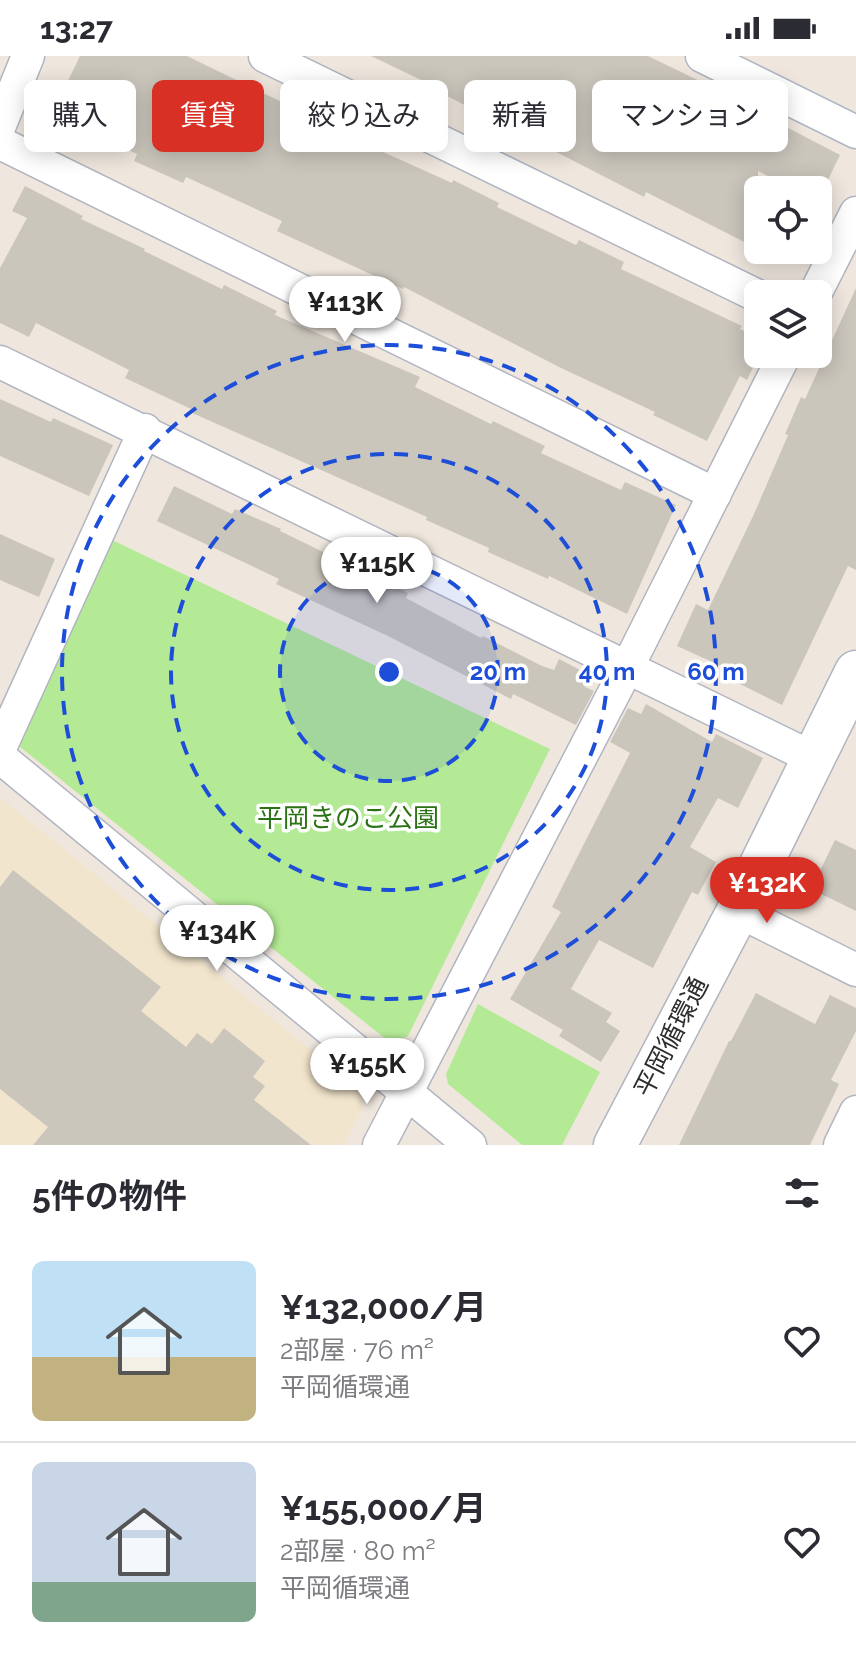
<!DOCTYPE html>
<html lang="ja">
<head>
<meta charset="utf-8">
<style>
	:root { --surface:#fff; --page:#f7f7f7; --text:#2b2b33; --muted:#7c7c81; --line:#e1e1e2; --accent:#d93025 }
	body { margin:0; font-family:Raleway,"Noto Sans JP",sans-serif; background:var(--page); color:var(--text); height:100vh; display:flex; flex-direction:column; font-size:30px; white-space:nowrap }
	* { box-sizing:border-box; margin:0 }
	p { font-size:26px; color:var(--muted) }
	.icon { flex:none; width:44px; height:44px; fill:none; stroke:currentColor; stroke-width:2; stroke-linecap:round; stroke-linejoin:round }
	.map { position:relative; height:1089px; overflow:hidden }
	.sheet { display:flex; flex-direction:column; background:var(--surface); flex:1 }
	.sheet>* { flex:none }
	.guide { position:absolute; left:24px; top:24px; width:808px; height:72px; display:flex; gap:16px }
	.buttons { position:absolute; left:744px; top:120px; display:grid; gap:16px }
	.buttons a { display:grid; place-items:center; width:88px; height:88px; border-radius:12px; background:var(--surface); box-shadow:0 4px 20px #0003; font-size:40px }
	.price { position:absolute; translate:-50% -68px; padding:0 18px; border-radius:28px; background:#fff; color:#222; font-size:26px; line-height:52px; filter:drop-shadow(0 2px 4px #0008) }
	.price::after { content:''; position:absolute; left:50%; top:48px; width:24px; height:18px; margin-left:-12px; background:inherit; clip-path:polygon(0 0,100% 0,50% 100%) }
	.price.selected { background:var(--accent); color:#fff }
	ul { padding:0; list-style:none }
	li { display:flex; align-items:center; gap:24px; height:200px; padding:0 32px }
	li+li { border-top:2px solid var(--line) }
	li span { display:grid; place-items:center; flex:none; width:224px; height:160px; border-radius:12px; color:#555 }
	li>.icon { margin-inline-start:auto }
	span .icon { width:96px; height:96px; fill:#fffc; stroke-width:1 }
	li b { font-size:34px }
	h2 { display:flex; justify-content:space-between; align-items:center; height:96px; padding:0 32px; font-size:34px }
	.tag { padding:0 28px; border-radius:12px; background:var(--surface); box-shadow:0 4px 20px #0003; font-size:28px; line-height:72px }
	.tag.selected { background:var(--accent); color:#fff }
	.status { display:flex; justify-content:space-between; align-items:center; height:56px; padding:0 40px; background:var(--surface); direction:ltr }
	.status svg { height:22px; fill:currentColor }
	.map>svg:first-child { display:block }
</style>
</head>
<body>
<div class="status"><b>13:27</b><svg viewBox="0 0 49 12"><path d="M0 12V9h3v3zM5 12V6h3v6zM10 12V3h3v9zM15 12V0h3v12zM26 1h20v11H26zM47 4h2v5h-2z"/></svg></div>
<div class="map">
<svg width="856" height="1089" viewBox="0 0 856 1089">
	<rect width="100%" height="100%" fill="#efe7de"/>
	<!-- education -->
	<polygon fill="#f2e5cd" points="0,741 359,1033 363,1051 344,1089 0,1089"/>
	<!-- green -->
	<g fill="#b4ea96">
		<polygon points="108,482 550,693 408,980 392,988 20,691 17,673"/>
		<polygon points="478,948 600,1016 562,1089 522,1089 448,1028 446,1018"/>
	</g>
	<!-- building -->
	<g fill="#cbc6bc">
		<polygon points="80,0 187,0 292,51 290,54 452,127 453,124 499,147 497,151 576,189 579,184 624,206 621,213 742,270 740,273 758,282 758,301 747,324 740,320 707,385 653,359 655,356 559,311 404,231 403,233 277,175 282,165 186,121 183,127 134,105 137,98 52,58"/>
		<polygon points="371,0 648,0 712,31 710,36 773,64 840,99 823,134 795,134 758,115 758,193 646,136 644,141 443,38 444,35"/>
		<polygon points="25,130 83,160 81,163 145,193 144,195 222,233 224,229 277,255 275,259 420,321 415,331 491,368 493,365 545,390 541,397 621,434 625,426 676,449 627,558 549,520 548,523 488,496 489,492 426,464 427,461 190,356 191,353 125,322 129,314 36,267 29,281 0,267 0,212 27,162 12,155"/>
		<polygon points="856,232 856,514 848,510 782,649 738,627 741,619 677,590 696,548 708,554 754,458 788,379 785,378 801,341 805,343"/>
		<polygon points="0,343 51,366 53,362 113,389 89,440 0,400"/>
		<polygon points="174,430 232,458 235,453 281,473 280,475 408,537 406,542 481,582 483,580 542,610 554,614 559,603 590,619 585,631 594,635 576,669 513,638 511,643 388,580 276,528 279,523 157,465"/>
		<polygon points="0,478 55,503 39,541 0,524"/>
		<polygon points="646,648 712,686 716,678 763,702 738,752 718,742 690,791 716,806 698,839 692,836 653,912 599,884 571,933 612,957 606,966 620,975 601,1006 559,980 563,974 510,943 561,856 552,851 630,697 610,686 628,652 641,658"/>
		<polygon points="835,784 856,794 856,855 811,833"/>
		<polygon points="13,814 161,931 141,955 186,991 197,977 212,988 224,972 265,1005 253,1021 265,1030 254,1044 311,1089 33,1089 48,1071 0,1033 0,831"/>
		<polygon points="756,937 815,968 830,939 856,952 856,975 831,1024 839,1028 810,1089 679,1089 729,985 731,985"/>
	</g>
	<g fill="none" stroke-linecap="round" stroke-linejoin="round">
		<!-- minor casing -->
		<g stroke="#b2b5c1" stroke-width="35">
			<g id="minor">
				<polyline points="265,0 758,240"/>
				<polyline points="702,0 856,76"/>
				<polyline points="0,69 28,0"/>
				<polyline points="0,87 715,438"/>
				<polyline points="815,238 856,157"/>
				<polyline points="0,306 813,702"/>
				<polyline points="0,692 145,374"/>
				<polyline points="0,701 470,1089"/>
				<polyline points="738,855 856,914"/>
				<polyline points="379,1089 628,610 785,298"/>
				<polyline points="840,1089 856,1056"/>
			</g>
		</g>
		<!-- tertiary casing -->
		<g stroke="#b2b5c1" stroke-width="45">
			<polyline id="tertiary" points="615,1089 738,855 856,616"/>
		</g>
		<!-- minor -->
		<use href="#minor" stroke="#fff" stroke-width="32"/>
		<!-- tertiary -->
		<use href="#tertiary" stroke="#fff" stroke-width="42"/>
	</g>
	<!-- distance rings -->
	<circle cx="389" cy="616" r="109" fill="#1d4ed8" fill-opacity=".12"/>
	<g fill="none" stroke="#1d4ed8" stroke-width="4" stroke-dasharray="14 10">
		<circle cx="389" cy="616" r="109"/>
		<circle cx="389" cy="616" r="218"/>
		<circle cx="389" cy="616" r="327"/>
	</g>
	<g text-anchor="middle" stroke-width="7" stroke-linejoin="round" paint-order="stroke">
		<!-- park labels -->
		<g font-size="26" fill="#2a7214" stroke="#fff">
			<text x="348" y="771">平岡きのこ公園</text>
		</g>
		<!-- street labels -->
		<g font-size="26" fill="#2d2d2d" stroke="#fff">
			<text transform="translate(671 981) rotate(-63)" y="9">平岡循環通</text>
		</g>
	</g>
	<circle cx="389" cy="616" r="12" fill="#1d4ed8" stroke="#fff" stroke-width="4"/>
	<g font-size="24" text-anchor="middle" font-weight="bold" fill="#1d4ed8" stroke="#fff" stroke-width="7" stroke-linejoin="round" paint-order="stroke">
		<text x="498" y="624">20 m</text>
		<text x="607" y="624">40 m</text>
		<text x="716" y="624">60 m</text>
	</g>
</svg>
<div class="buttons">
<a><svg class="icon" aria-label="locate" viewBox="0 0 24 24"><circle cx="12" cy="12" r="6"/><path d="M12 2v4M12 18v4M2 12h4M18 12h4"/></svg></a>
<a><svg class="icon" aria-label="layers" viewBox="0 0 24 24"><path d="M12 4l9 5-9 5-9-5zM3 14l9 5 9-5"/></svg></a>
</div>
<b class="price" style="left:345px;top:288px">¥113K</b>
<b class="price" style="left:377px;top:549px">¥115K</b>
<b class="price selected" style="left:767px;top:869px">¥132K</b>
<b class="price" style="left:217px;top:917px">¥134K</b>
<b class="price" style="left:367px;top:1050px">¥155K</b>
<div class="guide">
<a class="tag">購入</a>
<a class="tag selected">賃貸</a>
<a class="tag">絞り込み</a>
<a class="tag">新着</a>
<a class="tag">マンション</a>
</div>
</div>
<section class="sheet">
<h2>5件の物件<svg class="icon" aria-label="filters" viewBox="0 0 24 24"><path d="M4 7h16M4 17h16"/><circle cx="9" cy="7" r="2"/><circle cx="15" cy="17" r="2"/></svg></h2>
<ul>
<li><span style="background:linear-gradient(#bfe0f5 60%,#c2b280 0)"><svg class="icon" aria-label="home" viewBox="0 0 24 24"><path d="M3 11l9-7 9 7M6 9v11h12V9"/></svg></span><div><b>¥132,000/月</b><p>2部屋 · 76 m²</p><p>平岡循環通</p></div><svg class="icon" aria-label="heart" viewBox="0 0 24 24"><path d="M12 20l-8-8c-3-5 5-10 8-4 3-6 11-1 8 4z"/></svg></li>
<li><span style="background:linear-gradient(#c9d6e8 75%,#7fa58c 0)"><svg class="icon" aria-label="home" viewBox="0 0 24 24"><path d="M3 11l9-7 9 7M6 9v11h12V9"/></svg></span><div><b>¥155,000/月</b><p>2部屋 · 80 m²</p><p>平岡循環通</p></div><svg class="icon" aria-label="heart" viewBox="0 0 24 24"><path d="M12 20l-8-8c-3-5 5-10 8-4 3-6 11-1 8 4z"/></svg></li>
</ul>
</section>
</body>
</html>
